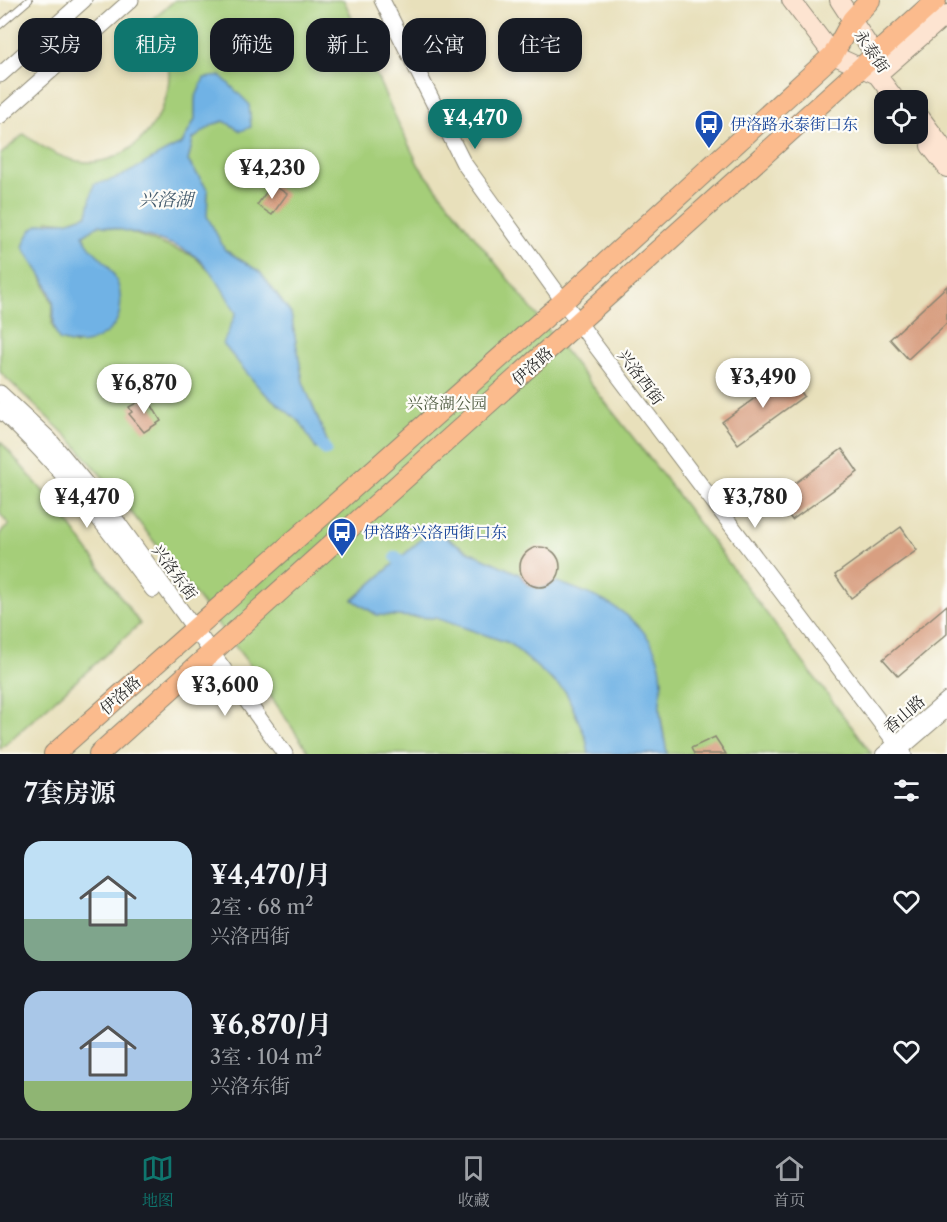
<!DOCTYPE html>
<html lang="zh">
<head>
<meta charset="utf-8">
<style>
	:root { --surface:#171b24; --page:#242831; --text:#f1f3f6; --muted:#9ea1a6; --line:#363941; --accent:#0f766e }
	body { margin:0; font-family:"Libre Caslon Text","Noto Serif SC",serif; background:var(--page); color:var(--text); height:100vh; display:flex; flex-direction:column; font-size:22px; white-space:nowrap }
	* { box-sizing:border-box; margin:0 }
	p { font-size:20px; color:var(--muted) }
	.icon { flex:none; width:33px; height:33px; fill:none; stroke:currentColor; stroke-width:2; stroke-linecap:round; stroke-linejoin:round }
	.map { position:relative; height:754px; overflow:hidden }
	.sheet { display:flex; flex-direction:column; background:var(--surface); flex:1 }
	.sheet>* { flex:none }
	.top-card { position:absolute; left:18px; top:18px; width:600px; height:54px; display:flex; gap:12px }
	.buttons { position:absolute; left:874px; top:90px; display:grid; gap:12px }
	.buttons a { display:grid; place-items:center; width:54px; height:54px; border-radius:12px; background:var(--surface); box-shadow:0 3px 9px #0003; font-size:30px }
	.price { position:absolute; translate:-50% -51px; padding:0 14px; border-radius:21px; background:#fff; color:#222; font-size:20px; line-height:39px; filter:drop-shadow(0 2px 3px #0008) }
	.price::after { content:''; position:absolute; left:50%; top:36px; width:18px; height:14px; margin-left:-9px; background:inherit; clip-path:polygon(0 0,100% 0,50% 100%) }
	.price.on { background:var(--accent); color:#fff }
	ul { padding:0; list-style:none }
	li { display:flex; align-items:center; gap:18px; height:150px; padding:0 24px }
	li span { display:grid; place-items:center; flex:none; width:168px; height:120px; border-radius:18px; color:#555 }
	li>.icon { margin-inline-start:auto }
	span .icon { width:72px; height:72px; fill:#fffc; stroke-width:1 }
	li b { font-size:26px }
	h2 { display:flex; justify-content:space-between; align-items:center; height:72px; padding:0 24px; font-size:26px }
	.chip { padding:0 21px; border-radius:18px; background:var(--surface); box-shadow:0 3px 9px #0003; font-size:21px; line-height:54px }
	.chip.on { background:var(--accent); color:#fff }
	.tab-bar { display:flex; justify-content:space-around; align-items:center; height:84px; border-top:2px solid var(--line); background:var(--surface); font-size:16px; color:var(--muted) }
	.tab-bar a { display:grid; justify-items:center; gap:3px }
	.tab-bar .on { color:var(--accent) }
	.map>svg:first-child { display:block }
</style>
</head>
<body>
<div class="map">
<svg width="947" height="754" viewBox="0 0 947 754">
	<rect width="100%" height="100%" fill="#fdfcf7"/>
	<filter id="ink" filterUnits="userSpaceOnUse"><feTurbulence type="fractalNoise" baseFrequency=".0167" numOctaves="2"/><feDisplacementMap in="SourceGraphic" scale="12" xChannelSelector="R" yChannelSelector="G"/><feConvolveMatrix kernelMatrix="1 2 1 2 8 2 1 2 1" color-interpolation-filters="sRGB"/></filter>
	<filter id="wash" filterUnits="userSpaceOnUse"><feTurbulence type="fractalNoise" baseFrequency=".008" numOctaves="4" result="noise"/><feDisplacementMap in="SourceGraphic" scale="24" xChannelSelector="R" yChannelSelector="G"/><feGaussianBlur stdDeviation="1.35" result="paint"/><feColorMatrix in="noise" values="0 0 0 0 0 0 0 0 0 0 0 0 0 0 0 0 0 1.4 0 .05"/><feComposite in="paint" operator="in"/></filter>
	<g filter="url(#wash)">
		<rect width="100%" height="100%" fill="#e8e0bb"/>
		<!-- green -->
		<g fill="#a5ce79" stroke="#687c52" stroke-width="1.5" fill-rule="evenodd">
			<path d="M175,0H344L386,97L419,166L661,473L872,754H667L659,705L662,680L557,582L541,589L529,585L519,574L466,550L433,529L353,600L377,615L436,618L509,643L566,692L586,738L589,754H310L249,664L114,490L72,441L0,372V155L24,134C44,149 68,164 95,162C138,157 169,115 169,74C168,55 159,38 150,22ZM195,99L241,131L224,121L214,124L193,139L188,161L208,190L207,216L225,250L260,272L291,314L303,382L327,441L316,449L301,423L261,390L236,313L219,281L194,256L127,231L99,225L83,235L91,251L108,266L76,345L59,339L52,325L53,305L38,267L48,220L66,222L87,215L95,184C134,178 148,157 182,144L195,119Z"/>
			<polygon points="0,441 60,511 140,624 0,749 0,533 9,525 0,514"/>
		</g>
		<!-- water -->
		<g fill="#70b2e5" stroke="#4e6e88" stroke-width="1.5">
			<path d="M221,76L249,104L251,127L241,131L224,121L214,124L193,139L188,161L208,190L207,216L225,250L260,272L291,314L303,382L327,441L316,449L301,423L261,390L223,344L236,313C225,293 214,272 196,257C176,241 124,230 99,225L83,235C90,251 99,254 109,267C123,286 127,318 106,333C90,345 78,346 59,340C50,322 56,318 53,302C48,280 34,266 23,247C31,222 40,222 63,222C71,222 80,217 87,215L94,184C132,178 148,157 182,144L195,119V99L204,78Z"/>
			<path d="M433,529L466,550L519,574L528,585L541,589L557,582C605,599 658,620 662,680C662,688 660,696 660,703C659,720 665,738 667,754H589L586,738L566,692L509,643L436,618L377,615L353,600Z"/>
		</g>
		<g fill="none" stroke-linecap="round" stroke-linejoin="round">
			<!-- canal -->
			<g stroke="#70b2e5" stroke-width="12">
				<polyline points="322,445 326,450"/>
				<polyline points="396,557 398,560"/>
			</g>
		</g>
		<g id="blocks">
			<!-- building -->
			<g fill="#d89f81">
				<polygon points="272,184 287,194 272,215 257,205"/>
				<polygon points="947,286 947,323 908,359 890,339"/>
				<polygon points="788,374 804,396 738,444 722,422"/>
				<polygon points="147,397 161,421 144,432 129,414 132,412 129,407"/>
				<polygon points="842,449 858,472 792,520 776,497"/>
				<polygon points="901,527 917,550 851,598 835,575"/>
				<circle cx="540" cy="567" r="20"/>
				<polygon points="947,605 947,634 898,676 883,659"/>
				<polygon points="715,737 726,754 694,754 691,748"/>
			</g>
		</g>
	</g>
	<g filter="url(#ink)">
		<use href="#blocks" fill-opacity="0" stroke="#8a8673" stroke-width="1.5"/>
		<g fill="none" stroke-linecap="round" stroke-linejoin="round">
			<!-- service casing -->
			<g stroke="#8a8673" stroke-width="8">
				<polyline id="service" points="0,25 29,0"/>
			</g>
			<!-- minor casing -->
			<g stroke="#8a8673" stroke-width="14">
				<g id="minor">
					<polyline points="882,754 947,698"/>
					<polyline points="897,754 947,711"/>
				</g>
			</g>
			<!-- tertiary casing -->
			<g stroke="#8a8673" stroke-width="17">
				<g id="tertiary">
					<polyline points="382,0 463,162 592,341 904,754"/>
					<polyline points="0,75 84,0"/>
					<polyline points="0,116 131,0"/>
					<polyline points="0,393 49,439 116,520 285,754"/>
					<path d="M0,410C59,464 106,527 153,590"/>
				</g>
			</g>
			<!-- secondary casing -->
			<g stroke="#8a8673" stroke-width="20">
				<g id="secondary">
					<polyline points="791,0 833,55 877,75 896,100"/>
					<polyline points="839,0 882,66"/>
					<polyline points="877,75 947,14"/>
					<polyline points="918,114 947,153"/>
					<polyline points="930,146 947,168"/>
				</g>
			</g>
			<!-- primary casing -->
			<g stroke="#8a8673" stroke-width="22">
				<g id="primary">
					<polyline points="54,754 557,307 833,55 852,20 870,0"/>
					<polyline points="99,754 936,0"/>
				</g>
			</g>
			<!-- service -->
			<use href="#service" stroke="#fff" stroke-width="6"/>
			<!-- minor -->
			<use href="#minor" stroke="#fff" stroke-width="12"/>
			<!-- tertiary -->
			<use href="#tertiary" stroke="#fff" stroke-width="15"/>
			<!-- secondary -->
			<use href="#secondary" stroke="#fde4d1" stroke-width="18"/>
			<!-- primary -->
			<use href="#primary" stroke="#fbbb8d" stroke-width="20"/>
		</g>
	</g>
	<!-- icons -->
	<defs>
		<g id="bus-pin" transform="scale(1.5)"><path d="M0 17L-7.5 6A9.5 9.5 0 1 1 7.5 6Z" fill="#1a4fb4" stroke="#fdfcf7"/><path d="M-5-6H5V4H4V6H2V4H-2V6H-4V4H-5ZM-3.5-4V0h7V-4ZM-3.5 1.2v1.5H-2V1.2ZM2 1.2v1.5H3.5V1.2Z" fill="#fff"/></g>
	</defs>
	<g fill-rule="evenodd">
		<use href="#bus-pin" x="709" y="124"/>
		<use href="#bus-pin" x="342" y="532"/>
	</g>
	<g text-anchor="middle" stroke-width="4.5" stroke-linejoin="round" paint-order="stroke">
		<!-- street labels -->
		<g font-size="16" fill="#2b2b2b" stroke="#fdfcf7">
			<text transform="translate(872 51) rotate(56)" y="6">永泰街</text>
			<text transform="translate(532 366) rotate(-42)" y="6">伊洛路</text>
			<text transform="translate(641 377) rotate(53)" y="6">兴洛西街</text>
			<text transform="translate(175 572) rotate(54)" y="6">兴洛东街</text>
			<text transform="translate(120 695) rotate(-42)" y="6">伊洛路</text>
			<text transform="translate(904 714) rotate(-41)" y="6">香山路</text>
		</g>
		<!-- transit labels -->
		<g font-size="16" fill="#164399" stroke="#fdfcf7" text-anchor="start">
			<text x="730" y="130">伊洛路永泰街口东</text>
			<text x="363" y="538">伊洛路兴洛西街口东</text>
		</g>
		<!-- park labels -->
		<g font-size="16" fill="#505c42" stroke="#fdfcf7">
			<text x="447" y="409">兴洛湖公园</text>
		</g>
		<!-- water labels -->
		<g font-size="18" font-style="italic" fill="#435a6c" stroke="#fdfcf7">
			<text x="166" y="206">兴洛湖</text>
		</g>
	</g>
</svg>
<div class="buttons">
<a><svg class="icon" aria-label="locate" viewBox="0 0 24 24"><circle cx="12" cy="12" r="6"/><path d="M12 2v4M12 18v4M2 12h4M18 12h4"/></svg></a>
</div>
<b class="price on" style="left:475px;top:150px">¥4,470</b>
<b class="price" style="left:272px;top:200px">¥4,230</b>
<b class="price" style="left:763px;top:409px">¥3,490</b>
<b class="price" style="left:144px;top:415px">¥6,870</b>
<b class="price" style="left:87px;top:529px">¥4,470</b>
<b class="price" style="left:755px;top:529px">¥3,780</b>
<b class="price" style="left:225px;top:717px">¥3,600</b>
<div class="top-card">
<a class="chip">买房</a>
<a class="chip on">租房</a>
<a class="chip">筛选</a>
<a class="chip">新上</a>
<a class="chip">公寓</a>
<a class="chip">住宅</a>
</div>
</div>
<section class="sheet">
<h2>7套房源<svg class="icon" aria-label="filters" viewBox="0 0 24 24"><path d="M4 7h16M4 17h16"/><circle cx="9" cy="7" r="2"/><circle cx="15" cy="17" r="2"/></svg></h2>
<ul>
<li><span style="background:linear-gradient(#bfe0f5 65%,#7fa58c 0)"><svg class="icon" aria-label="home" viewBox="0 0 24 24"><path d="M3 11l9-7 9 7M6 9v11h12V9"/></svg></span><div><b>¥4,470/月</b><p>2室 · 68 m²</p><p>兴洛西街</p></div><svg class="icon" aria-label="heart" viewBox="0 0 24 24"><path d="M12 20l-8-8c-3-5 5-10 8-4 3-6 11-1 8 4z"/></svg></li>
<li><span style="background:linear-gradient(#a9c7e8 75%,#8fb573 0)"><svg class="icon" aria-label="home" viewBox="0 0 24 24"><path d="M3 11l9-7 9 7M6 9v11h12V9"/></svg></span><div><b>¥6,870/月</b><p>3室 · 104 m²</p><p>兴洛东街</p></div><svg class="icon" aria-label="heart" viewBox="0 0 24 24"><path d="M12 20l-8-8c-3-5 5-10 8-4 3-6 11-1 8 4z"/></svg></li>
</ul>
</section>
<nav class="tab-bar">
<a class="on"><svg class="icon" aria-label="map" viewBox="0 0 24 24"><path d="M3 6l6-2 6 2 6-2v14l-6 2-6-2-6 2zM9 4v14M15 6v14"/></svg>地图</a>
<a><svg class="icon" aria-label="saved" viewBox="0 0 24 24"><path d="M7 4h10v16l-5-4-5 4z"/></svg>收藏</a>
<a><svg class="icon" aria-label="home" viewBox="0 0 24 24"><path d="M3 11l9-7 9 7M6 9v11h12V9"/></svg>首页</a>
</nav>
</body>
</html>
